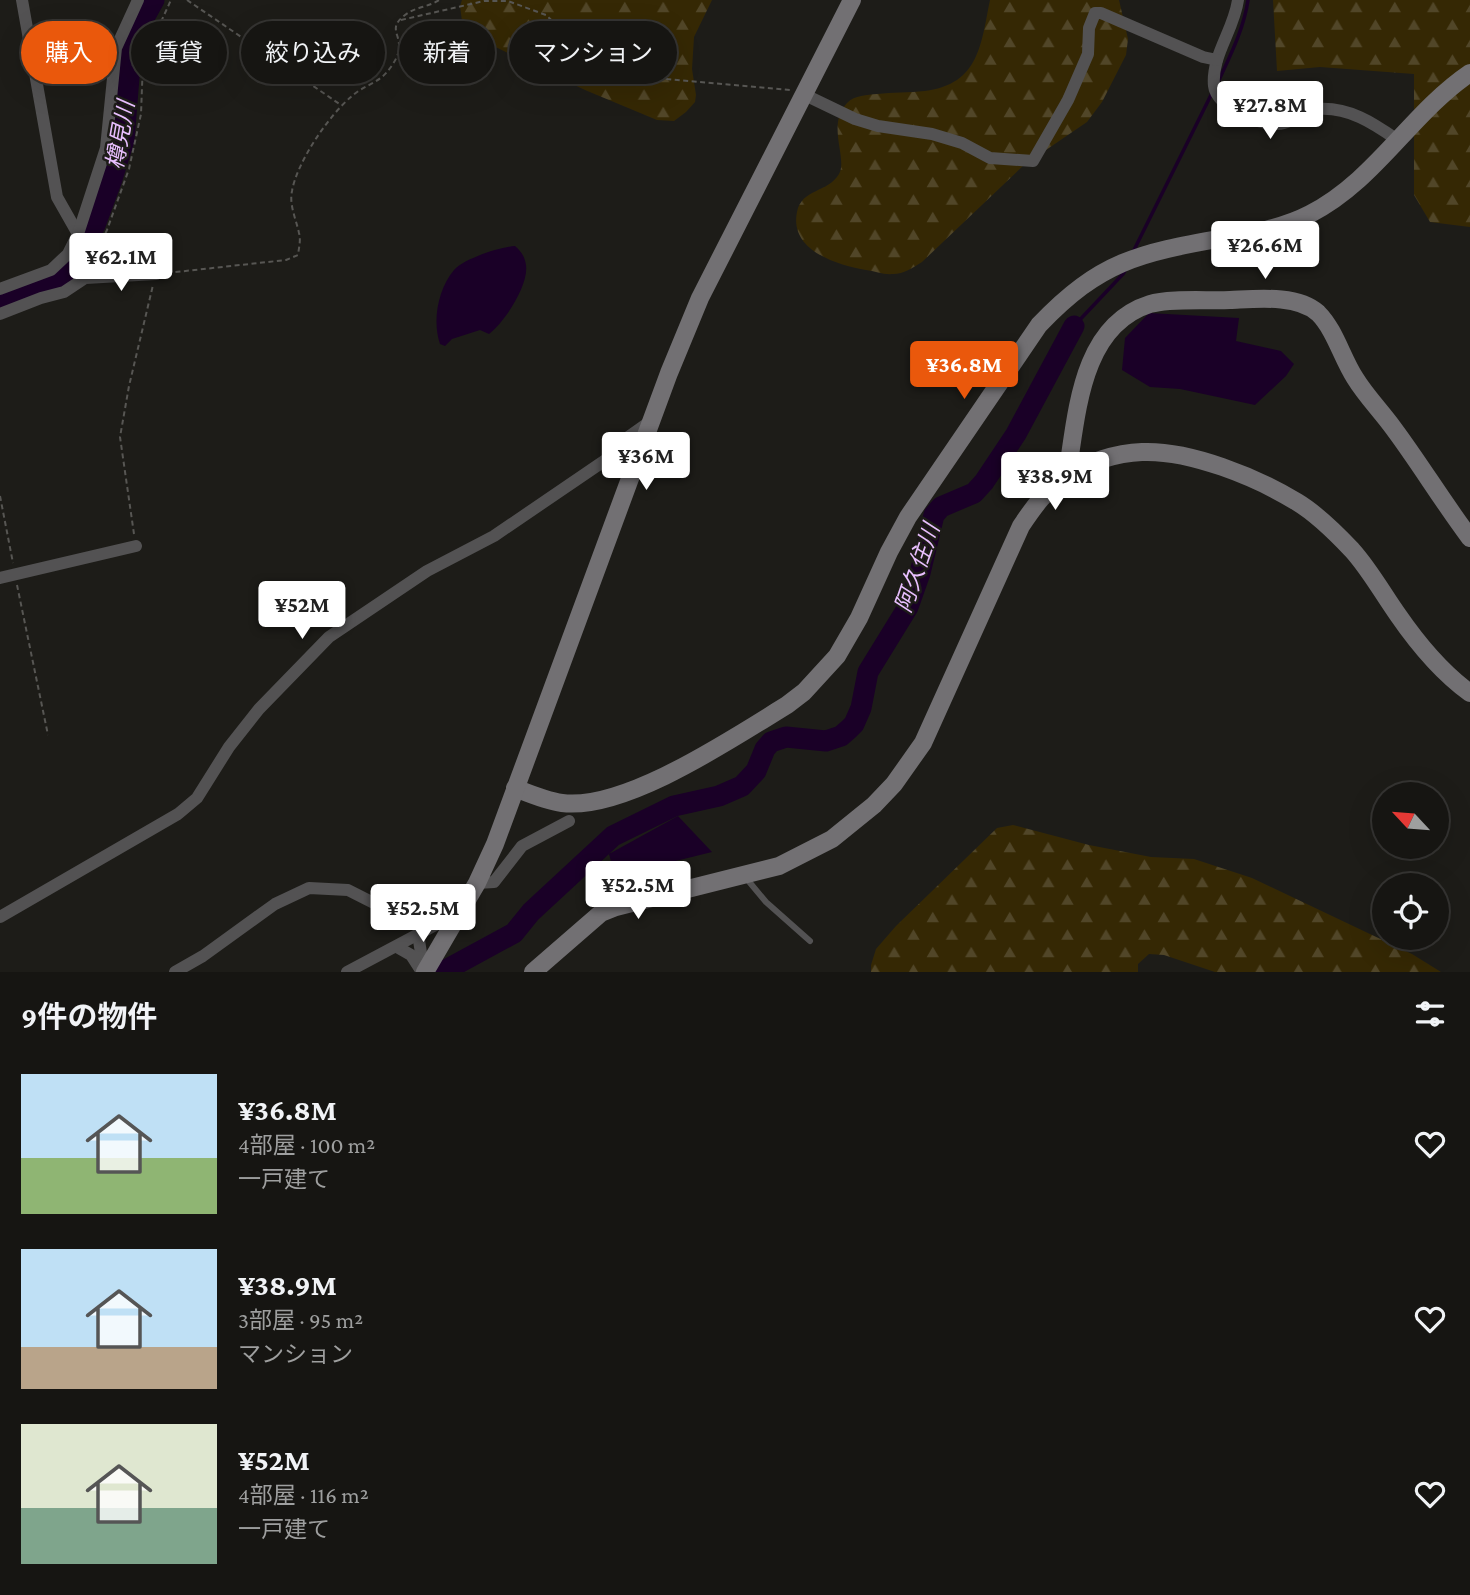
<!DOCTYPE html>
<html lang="ja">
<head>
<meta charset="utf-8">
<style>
	:root { --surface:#161512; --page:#1f1e1b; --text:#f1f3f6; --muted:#9e9f9f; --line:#353432; --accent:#ea580c }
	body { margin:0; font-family:"Crimson Pro","Noto Sans JP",serif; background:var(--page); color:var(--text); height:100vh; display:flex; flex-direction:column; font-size:26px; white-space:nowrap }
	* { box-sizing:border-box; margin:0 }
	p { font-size:23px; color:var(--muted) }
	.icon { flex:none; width:38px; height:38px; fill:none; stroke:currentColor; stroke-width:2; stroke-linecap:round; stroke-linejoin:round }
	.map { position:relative; height:972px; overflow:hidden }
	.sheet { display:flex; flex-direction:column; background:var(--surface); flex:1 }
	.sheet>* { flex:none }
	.guide { position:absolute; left:21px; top:21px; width:700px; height:63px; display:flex; gap:14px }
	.needle { width:46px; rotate:296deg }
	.controls { position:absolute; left:1372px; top:782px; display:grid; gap:14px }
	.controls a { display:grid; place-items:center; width:77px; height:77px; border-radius:50%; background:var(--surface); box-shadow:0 7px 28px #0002,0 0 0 2px var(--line); font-size:35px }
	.price { position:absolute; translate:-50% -60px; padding:0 16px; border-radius:7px; background:#fff; color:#222; font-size:23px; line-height:46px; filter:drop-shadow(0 2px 4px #0008) }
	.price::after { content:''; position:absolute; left:50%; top:42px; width:21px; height:16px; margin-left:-10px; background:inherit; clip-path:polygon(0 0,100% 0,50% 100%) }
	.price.on { background:var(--accent); color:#fff }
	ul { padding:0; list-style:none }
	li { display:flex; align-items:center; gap:21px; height:175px; padding:0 21px }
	li span { display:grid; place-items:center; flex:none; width:196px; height:140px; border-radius:0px; color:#555 }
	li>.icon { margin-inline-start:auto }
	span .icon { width:84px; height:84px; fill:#fffc; stroke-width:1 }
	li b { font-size:30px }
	h2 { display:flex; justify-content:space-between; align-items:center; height:84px; padding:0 21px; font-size:30px }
	.tag { padding:0 24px; border-radius:32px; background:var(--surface); box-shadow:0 7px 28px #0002,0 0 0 2px var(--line); font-size:24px; line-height:63px }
	.tag.on { background:var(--accent); color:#fff }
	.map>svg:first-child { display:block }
</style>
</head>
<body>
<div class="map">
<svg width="1470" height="972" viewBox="0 0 1470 972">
	<defs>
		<pattern id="forest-firs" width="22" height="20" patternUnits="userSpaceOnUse" patternTransform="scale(1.75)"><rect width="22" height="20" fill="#352804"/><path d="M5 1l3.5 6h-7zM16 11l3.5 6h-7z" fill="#514628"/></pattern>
	</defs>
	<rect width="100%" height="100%" fill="#1d1c18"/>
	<!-- forest -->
	<g fill="url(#forest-firs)">
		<polygon points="462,0 712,0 694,37 692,69 696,95 695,102 686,112 674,121 657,120 585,90 479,39 469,32 462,21 460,6"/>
		<path d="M990,0H1119L1128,39L1126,55L1102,102L1087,122L1024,165L922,262C912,268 904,274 893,274C884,275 875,271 866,270C838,265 789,251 797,212C802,188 828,193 839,174C848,158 826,125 847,103C855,95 867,95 877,94C893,92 909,93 925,91C980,84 981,43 990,0Z"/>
		<polygon points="1273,0 1470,0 1470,227 1430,222 1414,195 1414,74 1320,67 1277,71"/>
		<polygon points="1013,825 1089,845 1151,857 1194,859 1252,878 1412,954 1441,972 1215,972 1164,955 1149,954 1138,964 1138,972 871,972 871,965 876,949 896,926 997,828"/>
	</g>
	<!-- water -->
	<g fill="#1a0027">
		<path d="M515,246C521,251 525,257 526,265C529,285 504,323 489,334L480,330L452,339L445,346L440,344C432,321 438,289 454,270C463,259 500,247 515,246Z"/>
		<polygon points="1149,313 1239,318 1236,341 1281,351 1294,364 1286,376 1255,405 1180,389 1150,387 1122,370 1125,338"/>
		<polygon points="678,816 712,852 615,876 609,854"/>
	</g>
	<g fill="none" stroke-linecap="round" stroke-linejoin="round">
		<!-- stream -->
		<g stroke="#1a0027" stroke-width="3.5">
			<path d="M1219,80C1231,54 1244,28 1248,0"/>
			<polyline points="1133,252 1212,93"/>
			<polyline points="1074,326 1123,274 1126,269"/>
		</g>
		<!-- river -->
		<g stroke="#1a0027" stroke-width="21">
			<polyline points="0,301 65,279 75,265 95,225 112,179 124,140 131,52 139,27 154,0"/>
			<polyline points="444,971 514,933 531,912 613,836 674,806 719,796 742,786 756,771 765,749 771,742 786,737 826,741 841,736 849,729 854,724 861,708 868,672 908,607 920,573 934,515 941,507 974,493 984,482 1016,434 1074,326"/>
		</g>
		<!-- path -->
		<g stroke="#575653" stroke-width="2" stroke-dasharray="5 3.5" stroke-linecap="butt">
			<polyline points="187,0 341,105"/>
			<polyline points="401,20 484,1 508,1 546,15 573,41 587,66 597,73 790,90"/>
			<polyline points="91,264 107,230 129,169 141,114 143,61 171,0"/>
			<path d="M167,273L286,260L298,255C299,247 301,240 299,233C296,219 289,205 292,191C297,162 329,115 352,96C363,86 378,83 387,72C392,66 399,56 399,48C400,33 388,28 405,15C415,7 429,7 439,0"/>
			<polyline points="0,496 13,563"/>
			<polyline points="134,534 120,437 129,386 153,285"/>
			<polyline points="17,585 48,735"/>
		</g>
		<!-- lane -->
		<polyline stroke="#535253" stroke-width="6" points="746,878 766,902 810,941"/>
		<!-- street -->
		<g stroke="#535253" stroke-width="12">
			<polyline points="22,0 57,197 78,234"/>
			<path d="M1238,0C1234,30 1211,56 1214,86C1216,108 1265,129 1284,123C1296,120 1306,110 1318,109C1349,107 1373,123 1396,139"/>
			<polyline points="803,94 855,119 878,126 932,134 962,143 990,158 1033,161 1068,100 1088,54 1089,28 1095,13 1101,13 1203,57 1217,60"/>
			<polyline points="0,289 51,270 68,254 78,234 106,148 116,48 138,0"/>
			<polyline points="0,314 41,298 64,292 85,278 156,274"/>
			<polyline points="0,578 136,546"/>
			<polyline points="477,883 494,882 522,846 569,821"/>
			<polyline points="0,917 178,814 197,798 229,747 259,709 329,637 427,571 494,536 607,459 627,438 651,421"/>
			<polyline points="418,934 424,972"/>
			<polyline points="397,947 411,955 422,972"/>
			<polyline points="175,972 203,956 275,904 309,888 348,890 425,929"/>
			<polyline points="347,972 458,913"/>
		</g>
		<!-- secondary -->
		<g stroke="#727073" stroke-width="18">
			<path d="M1067,475C1077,415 1080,326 1150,304C1169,298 1208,301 1230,300C1255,299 1297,294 1318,313C1335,330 1342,358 1355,378C1366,396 1381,411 1394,429C1420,464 1443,502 1470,538"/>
			<path d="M515,788C530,794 546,801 562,803C625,811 733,738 787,705L804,692L837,656L859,618L889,552L908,517L1039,325C1100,261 1139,253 1223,238C1253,233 1283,228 1310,214C1375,181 1411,113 1470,73"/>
			<polyline points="425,972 477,883 495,844 669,373 700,298 852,0"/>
			<path d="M533,972L601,913L616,907L779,866L832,839L874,805L894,784L923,743L1021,526C1033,508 1047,488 1067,476C1088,462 1116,453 1142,452C1190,450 1256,477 1297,502C1317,514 1336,533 1352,550C1370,570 1383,594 1398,615C1418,644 1441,672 1470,693"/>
		</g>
	</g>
	<g text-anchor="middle" stroke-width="5" stroke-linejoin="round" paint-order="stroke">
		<!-- water labels -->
		<g font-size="23" font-style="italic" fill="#e8bffe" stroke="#1d1c18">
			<text transform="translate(120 135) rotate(-80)" y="8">樽見川</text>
			<text transform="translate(917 568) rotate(-71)" y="8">阿久住川</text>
		</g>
	</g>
</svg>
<div class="controls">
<a><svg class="needle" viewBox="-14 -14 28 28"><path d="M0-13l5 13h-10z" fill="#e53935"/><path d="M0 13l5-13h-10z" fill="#9e9f9f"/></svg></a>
<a><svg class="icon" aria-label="locate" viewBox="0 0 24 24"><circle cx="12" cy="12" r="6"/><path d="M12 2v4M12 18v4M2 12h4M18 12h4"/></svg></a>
</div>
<b class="price" style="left:1270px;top:141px">¥27.8M</b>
<b class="price" style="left:1265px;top:281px">¥26.6M</b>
<b class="price" style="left:121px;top:293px">¥62.1M</b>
<b class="price on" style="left:964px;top:401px">¥36.8M</b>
<b class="price" style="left:646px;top:492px">¥36M</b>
<b class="price" style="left:1055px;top:512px">¥38.9M</b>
<b class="price" style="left:302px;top:641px">¥52M</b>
<b class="price" style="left:638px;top:921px">¥52.5M</b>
<b class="price" style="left:423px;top:944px">¥52.5M</b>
<div class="guide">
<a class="tag on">購入</a>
<a class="tag">賃貸</a>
<a class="tag">絞り込み</a>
<a class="tag">新着</a>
<a class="tag">マンション</a>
</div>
</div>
<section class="sheet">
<h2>9件の物件<svg class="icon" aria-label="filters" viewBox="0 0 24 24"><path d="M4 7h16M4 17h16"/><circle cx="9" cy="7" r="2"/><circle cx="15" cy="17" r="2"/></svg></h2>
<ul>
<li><span style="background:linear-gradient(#bfe0f5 60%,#8fb573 0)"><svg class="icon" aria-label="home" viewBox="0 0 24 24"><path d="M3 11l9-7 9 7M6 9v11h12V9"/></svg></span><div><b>¥36.8M</b><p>4部屋 · 100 m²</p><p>一戸建て</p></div><svg class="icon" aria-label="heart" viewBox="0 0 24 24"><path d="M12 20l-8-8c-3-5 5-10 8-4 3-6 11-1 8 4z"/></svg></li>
<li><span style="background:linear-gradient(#bfe0f5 70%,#b9a48a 0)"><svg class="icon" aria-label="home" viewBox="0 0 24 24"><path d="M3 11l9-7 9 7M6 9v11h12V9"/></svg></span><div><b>¥38.9M</b><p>3部屋 · 95 m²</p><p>マンション</p></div><svg class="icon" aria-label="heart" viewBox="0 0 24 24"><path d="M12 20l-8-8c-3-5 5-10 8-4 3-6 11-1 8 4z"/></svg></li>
<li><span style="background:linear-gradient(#dfe7d0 60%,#7fa58c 0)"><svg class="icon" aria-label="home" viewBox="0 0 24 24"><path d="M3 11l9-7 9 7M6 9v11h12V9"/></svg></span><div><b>¥52M</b><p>4部屋 · 116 m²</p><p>一戸建て</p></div><svg class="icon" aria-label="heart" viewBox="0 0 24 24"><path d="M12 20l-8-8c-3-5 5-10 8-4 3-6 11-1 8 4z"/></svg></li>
</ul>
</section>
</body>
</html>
